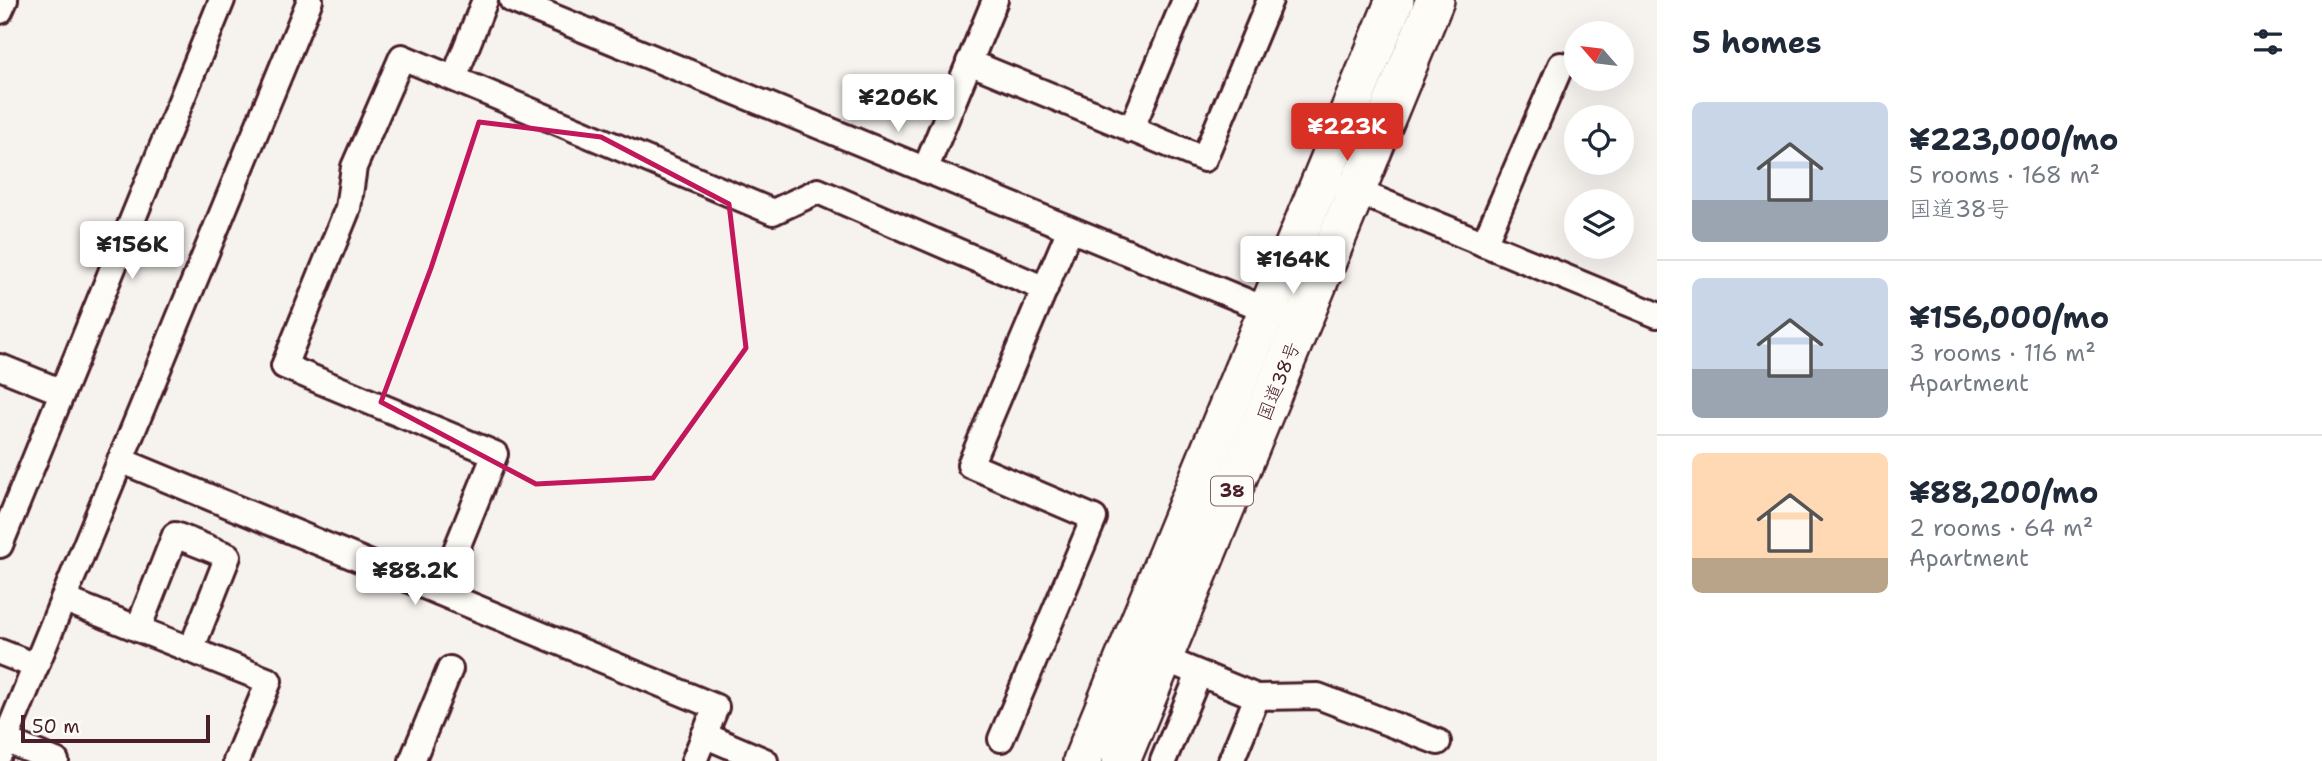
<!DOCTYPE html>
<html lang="en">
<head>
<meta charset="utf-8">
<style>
	:root { --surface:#fff; --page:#f2f2f3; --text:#1f2937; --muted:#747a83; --line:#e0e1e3; --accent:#d93025 }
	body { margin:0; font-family:"Shantell Sans","Klee One",sans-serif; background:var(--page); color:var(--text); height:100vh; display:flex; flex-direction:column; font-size:26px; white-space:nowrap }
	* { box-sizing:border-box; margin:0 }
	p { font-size:23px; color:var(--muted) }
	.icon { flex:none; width:38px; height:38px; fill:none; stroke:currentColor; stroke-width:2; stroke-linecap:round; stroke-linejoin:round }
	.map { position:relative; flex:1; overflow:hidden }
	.drawer { display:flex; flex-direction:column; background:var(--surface); width:665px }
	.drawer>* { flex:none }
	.needle { width:46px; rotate:298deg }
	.controls { position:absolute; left:1564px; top:21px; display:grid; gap:14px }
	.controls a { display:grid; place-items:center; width:70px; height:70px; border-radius:50%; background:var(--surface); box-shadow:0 7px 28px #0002; font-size:35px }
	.scale { position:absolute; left:21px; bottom:18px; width:189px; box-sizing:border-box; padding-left:7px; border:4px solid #4a1f2b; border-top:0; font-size:19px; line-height:24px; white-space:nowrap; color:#4a1f2b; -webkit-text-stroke:5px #fdfcf7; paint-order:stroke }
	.price { position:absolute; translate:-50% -60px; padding:0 16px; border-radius:7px; background:#fff; color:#222; font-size:23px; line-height:46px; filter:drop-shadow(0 2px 4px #0008) }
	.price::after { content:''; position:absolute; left:50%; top:42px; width:21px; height:16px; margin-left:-10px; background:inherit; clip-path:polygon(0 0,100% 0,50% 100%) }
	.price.active { background:var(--accent); color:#fff }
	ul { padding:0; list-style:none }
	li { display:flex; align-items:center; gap:21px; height:175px; padding:0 35px }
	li+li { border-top:2px solid var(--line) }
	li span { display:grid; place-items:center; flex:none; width:196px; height:140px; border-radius:10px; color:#555 }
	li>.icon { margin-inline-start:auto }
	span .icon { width:84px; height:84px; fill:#fffc; stroke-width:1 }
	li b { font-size:30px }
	h2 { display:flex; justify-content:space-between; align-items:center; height:84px; padding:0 35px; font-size:30px }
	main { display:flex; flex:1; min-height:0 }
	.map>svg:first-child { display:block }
</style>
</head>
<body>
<main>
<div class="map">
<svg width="1657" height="761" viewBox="0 0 1657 761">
	<rect width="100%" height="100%" fill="#f6f3ef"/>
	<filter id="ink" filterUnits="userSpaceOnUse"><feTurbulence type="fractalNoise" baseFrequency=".0143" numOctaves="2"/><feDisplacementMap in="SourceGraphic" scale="14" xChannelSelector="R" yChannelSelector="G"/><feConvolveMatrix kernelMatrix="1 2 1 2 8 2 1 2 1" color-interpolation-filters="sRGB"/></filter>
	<g filter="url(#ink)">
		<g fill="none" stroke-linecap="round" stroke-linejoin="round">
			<!-- minor casing -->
			<g stroke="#4a1f2b" stroke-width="30">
				<g id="minor">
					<polyline points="512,0 1282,316"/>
					<polyline points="0,11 5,0"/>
					<polyline points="969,62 1204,159 1270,0"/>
					<polyline points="454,78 485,0"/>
					<polyline points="1131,130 1185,0"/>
					<polyline points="925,170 995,0"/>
					<polyline points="1344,186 1657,315"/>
					<polyline points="1484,244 1561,65"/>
					<polyline points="0,367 62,392"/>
					<polyline points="120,460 716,707 694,761"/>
					<polyline points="0,545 222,0"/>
					<polyline points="439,592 495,454 284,366 348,208 354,167 402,57 773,212 818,191 1045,289"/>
					<polyline points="63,599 269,681 236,761"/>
					<polyline points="138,629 175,535 228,556 191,650"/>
					<polyline points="0,652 36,666"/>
					<polyline points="1150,653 1257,697 1231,761"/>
					<polyline points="1257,697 1318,696 1438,742"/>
					<polyline points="704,735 765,761"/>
					<polyline points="1001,739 1094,518 970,465 1070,229"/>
					<polyline points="5,740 56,761"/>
					<polyline points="0,753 310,0"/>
					<polyline points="412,761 450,669"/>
					<polyline points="1163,761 1199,674"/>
				</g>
			</g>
			<!-- highway casing -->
			<g stroke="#4a1f2b" stroke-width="42">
				<g id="highway">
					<polyline points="1082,761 1395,0"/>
					<polyline points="1121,761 1435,0"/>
				</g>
			</g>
			<!-- minor -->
			<use href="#minor" stroke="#fdfcf7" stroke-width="24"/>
			<!-- highway -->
			<use href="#highway" stroke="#fdfcf7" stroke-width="37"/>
		</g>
	</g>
	<!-- marked area -->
	<path fill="none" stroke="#c2185b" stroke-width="5" stroke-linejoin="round" d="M479,122L601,137L729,204L746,348L653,478L536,484L381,402L431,268Z"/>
	<g text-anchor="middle" stroke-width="6" stroke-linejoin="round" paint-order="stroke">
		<!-- shield labels -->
		<rect fill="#fdfcf7" stroke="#806168" stroke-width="2" x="1211" y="476.5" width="42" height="29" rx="5"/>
		<g font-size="18" font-weight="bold" fill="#4a1f2b">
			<text x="1232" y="497">38</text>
		</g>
		<!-- street labels -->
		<g font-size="19" fill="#4a1f2b" stroke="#fdfcf7">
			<text transform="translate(1278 381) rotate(-68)" y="7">国道38号</text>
		</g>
	</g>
</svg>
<div class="controls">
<a><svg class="needle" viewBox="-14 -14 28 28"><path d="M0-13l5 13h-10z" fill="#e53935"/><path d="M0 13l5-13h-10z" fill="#747a83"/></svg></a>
<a><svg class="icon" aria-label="locate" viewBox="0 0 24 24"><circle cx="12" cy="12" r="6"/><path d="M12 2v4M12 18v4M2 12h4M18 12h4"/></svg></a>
<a><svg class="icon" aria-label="layers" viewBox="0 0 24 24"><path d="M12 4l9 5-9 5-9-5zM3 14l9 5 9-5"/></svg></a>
</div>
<div class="scale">50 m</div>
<b class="price" style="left:898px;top:134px">¥206K</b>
<b class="price active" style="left:1347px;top:163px">¥223K</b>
<b class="price" style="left:132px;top:281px">¥156K</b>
<b class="price" style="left:1293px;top:296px">¥164K</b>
<b class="price" style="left:415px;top:607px">¥88.2K</b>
</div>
<section class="drawer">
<h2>5 homes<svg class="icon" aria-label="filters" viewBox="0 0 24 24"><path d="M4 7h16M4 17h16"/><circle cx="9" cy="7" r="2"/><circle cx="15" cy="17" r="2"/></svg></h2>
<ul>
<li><span style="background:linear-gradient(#c9d6e8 70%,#9aa5b1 0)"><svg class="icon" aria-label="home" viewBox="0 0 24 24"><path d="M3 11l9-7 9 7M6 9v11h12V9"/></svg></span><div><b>¥223,000/mo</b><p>5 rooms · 168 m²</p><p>国道38号</p></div></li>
<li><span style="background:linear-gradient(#c9d6e8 65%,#9aa5b1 0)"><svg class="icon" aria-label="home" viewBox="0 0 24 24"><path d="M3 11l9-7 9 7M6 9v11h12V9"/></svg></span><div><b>¥156,000/mo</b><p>3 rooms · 116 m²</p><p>Apartment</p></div></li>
<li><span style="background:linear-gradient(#ffd9b3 75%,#b9a48a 0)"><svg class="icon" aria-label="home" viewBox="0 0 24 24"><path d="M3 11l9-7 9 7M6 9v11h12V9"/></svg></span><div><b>¥88,200/mo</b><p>2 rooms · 64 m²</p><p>Apartment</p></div></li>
</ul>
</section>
</main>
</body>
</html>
